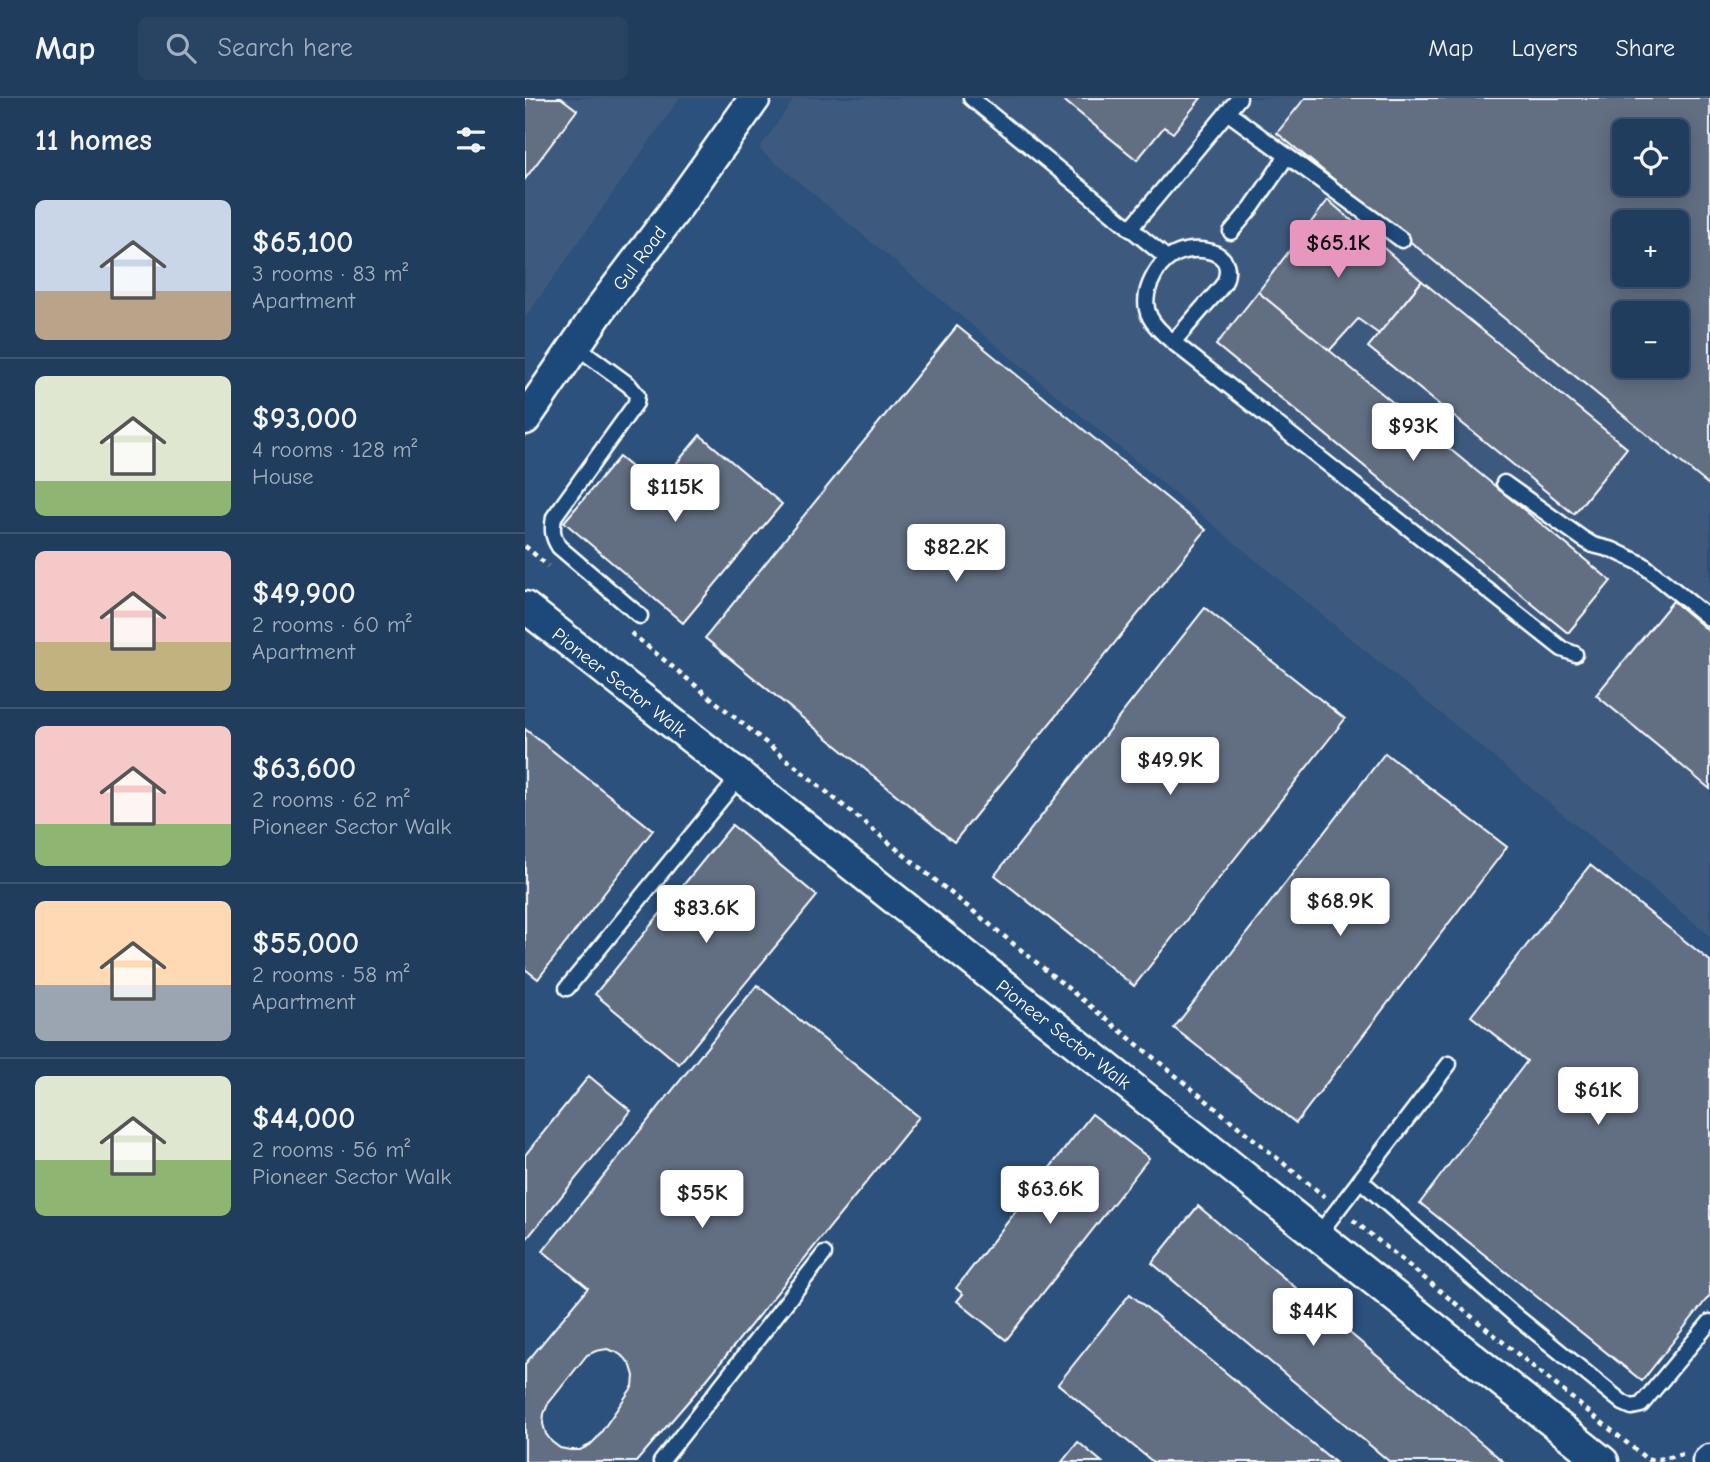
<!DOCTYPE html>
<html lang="en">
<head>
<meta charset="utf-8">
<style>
	:root { --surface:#213d5d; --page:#294463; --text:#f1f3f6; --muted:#a2aebc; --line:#3e5672; --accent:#e797bd }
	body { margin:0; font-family:"Comic Neue",sans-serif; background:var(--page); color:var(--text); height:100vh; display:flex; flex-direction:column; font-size:26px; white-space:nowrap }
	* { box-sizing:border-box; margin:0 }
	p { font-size:23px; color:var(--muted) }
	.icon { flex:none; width:38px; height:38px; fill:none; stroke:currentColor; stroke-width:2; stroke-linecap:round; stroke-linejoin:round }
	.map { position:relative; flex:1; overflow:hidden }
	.sheet { display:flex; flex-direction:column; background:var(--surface); width:525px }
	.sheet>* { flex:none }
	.buttons { position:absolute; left:1087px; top:21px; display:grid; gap:14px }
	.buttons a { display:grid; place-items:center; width:77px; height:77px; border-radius:10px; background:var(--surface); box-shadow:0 4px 18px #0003,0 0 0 2px var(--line); font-size:35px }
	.price { position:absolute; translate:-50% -60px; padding:0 16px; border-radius:7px; background:#fff; color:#222; font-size:23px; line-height:46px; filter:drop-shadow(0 2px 4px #0008) }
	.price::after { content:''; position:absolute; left:50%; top:42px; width:21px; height:16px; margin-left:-10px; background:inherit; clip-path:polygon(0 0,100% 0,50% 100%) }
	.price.selected { background:var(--accent); color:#111 }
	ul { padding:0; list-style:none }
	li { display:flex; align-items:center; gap:21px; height:175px; padding:0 35px }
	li+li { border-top:2px solid var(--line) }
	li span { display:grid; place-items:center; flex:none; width:196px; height:140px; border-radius:10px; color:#555 }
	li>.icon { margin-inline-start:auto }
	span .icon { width:84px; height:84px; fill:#fffc; stroke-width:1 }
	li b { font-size:30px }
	h2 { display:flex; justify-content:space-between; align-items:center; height:84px; padding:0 35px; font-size:30px }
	header { display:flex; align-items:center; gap:42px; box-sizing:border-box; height:98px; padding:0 35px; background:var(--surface); border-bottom:2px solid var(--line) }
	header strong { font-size:33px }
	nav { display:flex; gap:38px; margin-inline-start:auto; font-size:24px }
	.search { width:490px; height:63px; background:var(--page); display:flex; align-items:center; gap:18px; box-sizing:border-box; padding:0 24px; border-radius:10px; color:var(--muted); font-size:26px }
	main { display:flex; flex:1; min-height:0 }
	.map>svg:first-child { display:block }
</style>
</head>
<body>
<header>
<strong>Map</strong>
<div class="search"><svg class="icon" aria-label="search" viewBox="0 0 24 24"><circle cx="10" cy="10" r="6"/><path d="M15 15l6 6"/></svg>Search here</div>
<nav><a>Map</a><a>Layers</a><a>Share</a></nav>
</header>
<main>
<section class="sheet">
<h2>11 homes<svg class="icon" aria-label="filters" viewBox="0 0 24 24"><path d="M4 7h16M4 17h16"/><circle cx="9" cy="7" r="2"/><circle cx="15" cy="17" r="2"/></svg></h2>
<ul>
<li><span style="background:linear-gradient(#c9d6e8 65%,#b9a48a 0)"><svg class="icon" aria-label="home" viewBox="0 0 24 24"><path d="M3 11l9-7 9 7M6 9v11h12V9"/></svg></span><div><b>$65,100</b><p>3 rooms · 83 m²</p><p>Apartment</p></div></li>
<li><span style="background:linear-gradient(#dfe7d0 75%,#8fb573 0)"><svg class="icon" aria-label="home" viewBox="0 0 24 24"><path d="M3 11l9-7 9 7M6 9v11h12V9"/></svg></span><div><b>$93,000</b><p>4 rooms · 128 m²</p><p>House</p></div></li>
<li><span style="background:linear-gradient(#f6c9c9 65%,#c2b280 0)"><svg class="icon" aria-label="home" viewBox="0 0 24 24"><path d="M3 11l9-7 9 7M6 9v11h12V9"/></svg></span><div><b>$49,900</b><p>2 rooms · 60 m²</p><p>Apartment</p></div></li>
<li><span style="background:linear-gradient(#f6c9c9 70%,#8fb573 0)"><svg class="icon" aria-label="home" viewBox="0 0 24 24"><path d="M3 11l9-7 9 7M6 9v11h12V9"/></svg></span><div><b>$63,600</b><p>2 rooms · 62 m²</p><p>Pioneer Sector Walk</p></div></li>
<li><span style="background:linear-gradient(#ffd9b3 60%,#9aa5b1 0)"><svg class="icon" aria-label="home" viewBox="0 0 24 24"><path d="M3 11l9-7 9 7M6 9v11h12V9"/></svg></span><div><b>$55,000</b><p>2 rooms · 58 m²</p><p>Apartment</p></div></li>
<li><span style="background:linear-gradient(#dfe7d0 60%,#8fb573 0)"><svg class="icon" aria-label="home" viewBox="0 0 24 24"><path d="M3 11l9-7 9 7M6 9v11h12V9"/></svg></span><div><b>$44,000</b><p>2 rooms · 56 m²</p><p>Pioneer Sector Walk</p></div></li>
</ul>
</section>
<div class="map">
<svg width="1185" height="1364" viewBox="0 0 1185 1364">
	<rect width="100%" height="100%" fill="#2c517c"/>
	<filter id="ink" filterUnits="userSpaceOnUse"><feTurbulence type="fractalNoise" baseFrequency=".0143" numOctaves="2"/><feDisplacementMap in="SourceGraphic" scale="14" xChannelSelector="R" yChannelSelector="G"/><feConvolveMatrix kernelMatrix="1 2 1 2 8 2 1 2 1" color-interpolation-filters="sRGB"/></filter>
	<g filter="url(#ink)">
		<!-- built -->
		<g fill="#3c5a7e" fill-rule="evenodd">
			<polygon points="0,0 155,0 0,220"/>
			<path d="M270,0H1185V838L234,51ZM1099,33H1152V86H1099ZM1099,124H1152V177H1099ZM1099,215H1152V268H1099Z"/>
		</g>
		<!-- building -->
		<g fill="#626e82" stroke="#fff" stroke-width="2" fill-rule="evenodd">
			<polygon points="0,0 36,0 52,12 0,81"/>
			<polygon points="536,0 676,0 648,35 639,29 612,62"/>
			<path d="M780,0H1185V388L752,35ZM1099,33H1152V86H1099ZM1099,124H1152V177H1099ZM1099,215H1152V268H1099Z"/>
			<polygon points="803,102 897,183 854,236 833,221 804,253 733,194"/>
			<polygon points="897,183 1102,350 1049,416 843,249"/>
			<polygon points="733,194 1086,483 1043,535 691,247"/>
			<polygon points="432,228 681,432 429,744 180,540"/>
			<polygon points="175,337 257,406 158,525 39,424 94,359 131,390"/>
			<polygon points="1148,503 1185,534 1185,691 1071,597"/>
			<polygon points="680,510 820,621 609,888 470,777"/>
			<polygon points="0,631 128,732 13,881 0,871"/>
			<polygon points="860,655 982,749 771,1025 649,930"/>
			<polygon points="207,727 292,798 154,966 70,896"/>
			<polygon points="1065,767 1185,863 1185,1197 1117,1283 895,1105 1002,963 946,918"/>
			<path d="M232,887L394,1019L179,1285L111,1364H0V1266L63,1190L18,1153ZM82,1251L91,1254L100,1260L106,1268L109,1278L108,1288L72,1340L65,1347L55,1352H45L35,1350L27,1344L21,1336L18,1326L19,1316L23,1306L62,1257L71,1253Z"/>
			<polygon points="64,978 106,1013 0,1143 0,1057"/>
			<polygon points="567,1016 624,1060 481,1242 432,1203 438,1196 431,1190"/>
			<polygon points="673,1108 979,1364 865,1364 627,1165"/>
			<polygon points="605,1196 810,1364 628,1364 533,1286"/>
			<polygon points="553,1344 577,1364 537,1364"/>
		</g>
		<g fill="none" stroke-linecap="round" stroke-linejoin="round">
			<!-- lane casing -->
			<g stroke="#fff" stroke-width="19">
				<g id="lane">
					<polyline points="446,0 643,161"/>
					<polyline points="702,14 877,142"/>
					<polyline points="605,131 714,0"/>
					<polyline points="706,134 727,109 762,58"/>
					<path d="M648,244C660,231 671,217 683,204C689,197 697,190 700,183C712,151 669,146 649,157C637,163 630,174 625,186C614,213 628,228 648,244L1037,551L1050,556"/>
					<path d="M51,248L104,287L112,297L111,305L29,419C27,431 27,438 34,449L115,518"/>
					<polyline points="979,385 1058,441 1068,447 1088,452 1117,466 1185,521"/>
					<polyline points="42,890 215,678"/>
					<polyline points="835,1082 992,1219 1098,1305 1107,1309 1116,1307 1185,1224"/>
					<polyline points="793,1137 924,966"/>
					<polyline points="136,1364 299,1156"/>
				</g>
			</g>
			<!-- street casing -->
			<g stroke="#fff" stroke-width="35">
				<g id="street">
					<polyline points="0,321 79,206 147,116 230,0"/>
					<polyline points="0,509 215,678 1078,1364"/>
					<polyline points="1183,1364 1185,1362"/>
				</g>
			</g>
			<!-- path -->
			<g stroke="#fff" stroke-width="4.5" stroke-dasharray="5 5" stroke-linecap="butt">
				<polyline points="0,448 23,468"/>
				<polyline points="106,535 800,1099"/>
				<polyline points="828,1122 1123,1362 1142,1360 1160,1355"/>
			</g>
			<!-- lane -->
			<use href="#lane" stroke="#1f4a7a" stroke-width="14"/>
			<!-- street -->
			<use href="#street" stroke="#1f4a7a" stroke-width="30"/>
		</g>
	</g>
	<g text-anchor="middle" stroke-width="6" stroke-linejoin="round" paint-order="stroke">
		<!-- street labels -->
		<g font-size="19" fill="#fff" stroke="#1f4a7a">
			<text transform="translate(114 160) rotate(-53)" y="7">Gul Road</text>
			<text transform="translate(95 584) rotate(38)" y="7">Pioneer Sector Walk</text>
			<text transform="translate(539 936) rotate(38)" y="7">Pioneer Sector Walk</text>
		</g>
	</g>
</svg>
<div class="buttons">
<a><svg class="icon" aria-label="locate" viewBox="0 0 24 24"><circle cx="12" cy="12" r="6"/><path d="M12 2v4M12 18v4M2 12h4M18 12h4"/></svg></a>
<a>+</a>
<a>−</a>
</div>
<b class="price selected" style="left:813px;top:182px">$65.1K</b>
<b class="price" style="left:888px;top:365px">$93K</b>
<b class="price" style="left:150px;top:426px">$115K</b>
<b class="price" style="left:431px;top:486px">$82.2K</b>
<b class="price" style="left:645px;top:699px">$49.9K</b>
<b class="price" style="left:815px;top:840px">$68.9K</b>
<b class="price" style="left:181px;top:847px">$83.6K</b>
<b class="price" style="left:1073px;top:1029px">$61K</b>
<b class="price" style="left:525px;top:1128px">$63.6K</b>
<b class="price" style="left:177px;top:1132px">$55K</b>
<b class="price" style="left:788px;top:1250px">$44K</b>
</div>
</main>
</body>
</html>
